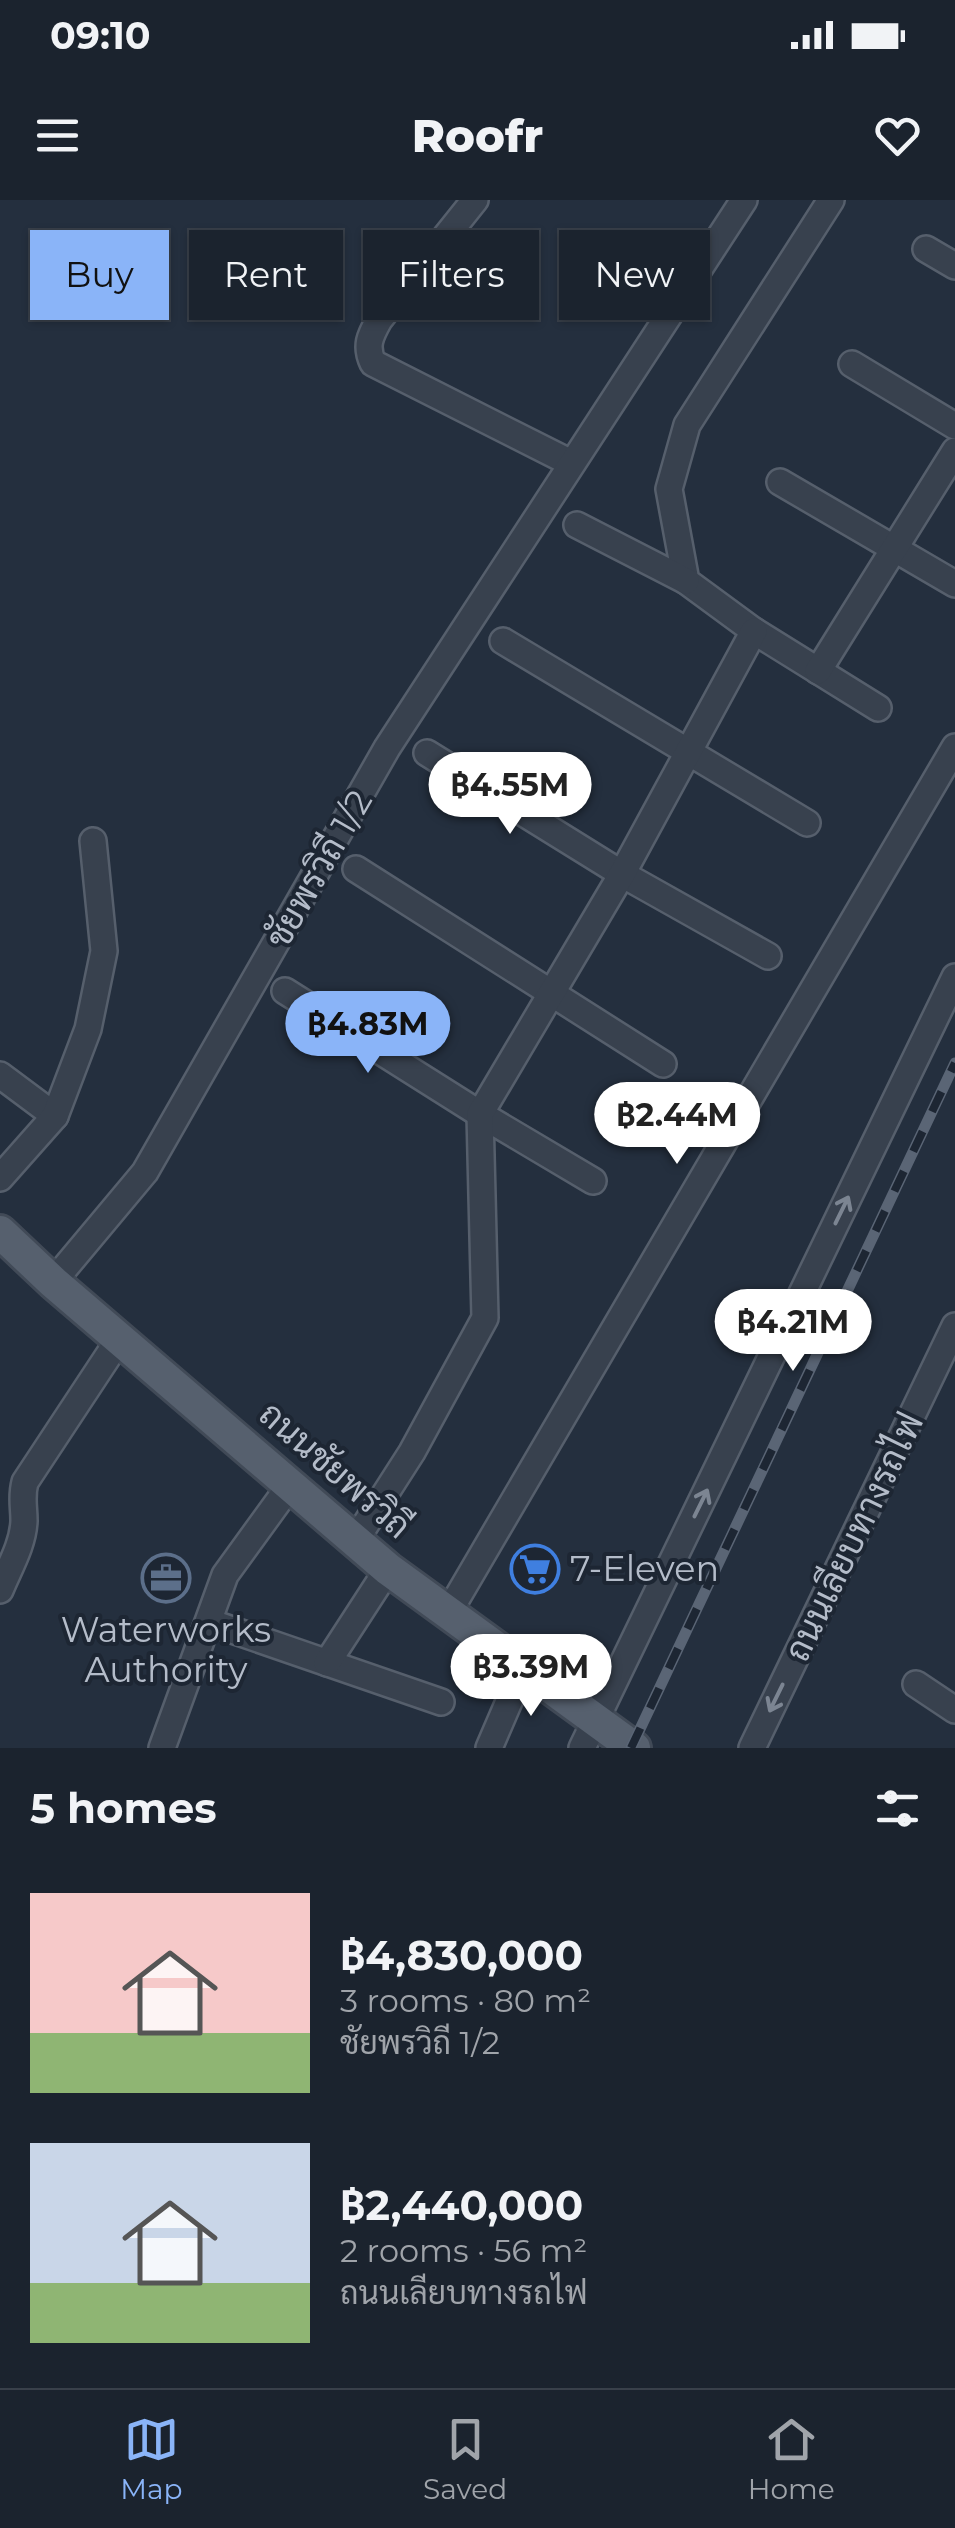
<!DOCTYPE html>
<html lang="en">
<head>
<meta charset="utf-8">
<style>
	:root { --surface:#1b232e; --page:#242b36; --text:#f1f3f6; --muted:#a0a4aa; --line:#39404a; --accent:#8ab4f8 }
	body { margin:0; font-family:Montserrat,Sarabun,sans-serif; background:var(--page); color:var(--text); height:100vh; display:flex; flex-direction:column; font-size:38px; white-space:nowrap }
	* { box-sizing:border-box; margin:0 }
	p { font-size:32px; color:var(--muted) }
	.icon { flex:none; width:55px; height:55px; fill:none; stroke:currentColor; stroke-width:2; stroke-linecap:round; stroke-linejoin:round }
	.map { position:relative; height:1548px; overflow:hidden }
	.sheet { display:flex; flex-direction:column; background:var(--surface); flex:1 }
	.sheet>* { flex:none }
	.banner { position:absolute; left:30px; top:30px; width:895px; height:90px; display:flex; gap:20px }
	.price { position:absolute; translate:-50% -85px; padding:0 22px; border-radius:35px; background:#fff; color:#222; font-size:32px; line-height:65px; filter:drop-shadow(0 2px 5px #0008) }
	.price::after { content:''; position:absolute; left:50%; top:60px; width:30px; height:22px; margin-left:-15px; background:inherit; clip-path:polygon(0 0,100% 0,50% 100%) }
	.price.on { background:var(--accent); color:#111 }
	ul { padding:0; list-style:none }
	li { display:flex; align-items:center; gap:30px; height:250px; padding:0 30px }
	li span { display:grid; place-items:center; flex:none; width:280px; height:200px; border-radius:0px; color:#555 }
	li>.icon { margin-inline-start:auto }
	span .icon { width:120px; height:120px; fill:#fffc; stroke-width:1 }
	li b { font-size:42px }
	h2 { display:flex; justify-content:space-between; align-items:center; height:120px; padding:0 30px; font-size:42px }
	.tag { padding:0 35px; border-radius:0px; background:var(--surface); box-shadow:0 2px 8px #0004,0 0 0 2px var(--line); font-size:35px; line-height:90px }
	.tag.on { background:var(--accent); color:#111 }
	.status { display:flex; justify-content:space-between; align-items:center; height:70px; padding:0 50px; background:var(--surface); direction:ltr }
	.status svg { height:28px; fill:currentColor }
	header { display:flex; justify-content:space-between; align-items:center; height:130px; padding:0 30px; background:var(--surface); font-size:45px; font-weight:800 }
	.menu { display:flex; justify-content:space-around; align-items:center; height:140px; border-top:2px solid var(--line); background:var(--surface); font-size:28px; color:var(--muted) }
	.menu a { display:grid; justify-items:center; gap:5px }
	.menu .on { color:var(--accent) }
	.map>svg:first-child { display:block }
</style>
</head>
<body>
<div class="status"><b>09:10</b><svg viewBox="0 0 49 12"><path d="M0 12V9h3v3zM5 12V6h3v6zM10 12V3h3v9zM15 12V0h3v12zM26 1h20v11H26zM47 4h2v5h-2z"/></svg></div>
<header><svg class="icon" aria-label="menu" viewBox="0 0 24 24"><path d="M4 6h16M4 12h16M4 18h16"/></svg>Roofr<svg class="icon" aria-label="heart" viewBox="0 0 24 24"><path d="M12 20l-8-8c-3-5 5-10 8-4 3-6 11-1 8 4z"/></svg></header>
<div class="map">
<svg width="955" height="1548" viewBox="0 0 955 1548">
	<rect width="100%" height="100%" fill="#242f3e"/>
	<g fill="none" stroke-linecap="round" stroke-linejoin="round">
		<!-- minor casing -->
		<g stroke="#565f6c" stroke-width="30">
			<g id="minor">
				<path d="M475,0L379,120C370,136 365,146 373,163L571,263"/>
				<polyline points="831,0 687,225 669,289 686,381 754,431 878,508"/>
				<polyline points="926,49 955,66"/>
				<polyline points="852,164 955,226"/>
				<polyline points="780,282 955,384"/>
				<polyline points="577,325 686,381"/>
				<polyline points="503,441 807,623"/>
				<polyline points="818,471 955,251"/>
				<polyline points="427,553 622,674 768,756"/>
				<polyline points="356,669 663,864"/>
				<polyline points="285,791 480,914 593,981"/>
				<polyline points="0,875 55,916"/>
				<polyline points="0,978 55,916 88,829 104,751 93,641"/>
				<polyline points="53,1082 145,972 387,548 744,0"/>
				<polyline points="355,1341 412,1252 485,1118 480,914 622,674 754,431"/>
				<path d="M0,1390C9,1368 23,1345 24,1321C24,1306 21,1297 25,1282L120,1138"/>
				<polyline points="447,1415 955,547"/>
				<polyline points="209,1422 441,1502"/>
				<polyline points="327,1463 388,1369"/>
				<polyline points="916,1484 955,1510"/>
				<polyline points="162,1548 225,1375 291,1284"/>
				<polyline points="489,1548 523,1469"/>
				<polyline points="582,1548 955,777"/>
				<polyline points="752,1548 955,1126"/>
			</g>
		</g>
		<!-- major casing -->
		<g stroke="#414a57" stroke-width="38">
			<polyline id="major" points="0,1032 53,1082 388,1369 634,1548"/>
		</g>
		<!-- minor -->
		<use href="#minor" stroke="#38414e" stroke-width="25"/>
		<!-- major -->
		<use href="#major" stroke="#56606e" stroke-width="32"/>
		<!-- rail casing -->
		<g stroke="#5a6575" stroke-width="11">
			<polyline id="rail" points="631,1548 955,863"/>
		</g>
		<!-- rail -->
		<use href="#rail" stroke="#1d2633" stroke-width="8" stroke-dasharray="22" stroke-linecap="butt"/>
	</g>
	<!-- one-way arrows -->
	<defs><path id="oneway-shaft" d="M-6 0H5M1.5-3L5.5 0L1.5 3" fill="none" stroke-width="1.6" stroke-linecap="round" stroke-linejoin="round" transform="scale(2.5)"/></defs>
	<g stroke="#7c8592">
		<use href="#oneway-shaft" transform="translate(842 1010) rotate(-64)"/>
		<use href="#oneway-shaft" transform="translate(701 1303) rotate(-64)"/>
		<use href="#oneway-shaft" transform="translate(776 1498) rotate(116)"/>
	</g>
	<!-- icons -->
	<defs>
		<g id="supermarket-ring" transform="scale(2.5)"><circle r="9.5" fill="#1d2633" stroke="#3f7fe0" stroke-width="1.5"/><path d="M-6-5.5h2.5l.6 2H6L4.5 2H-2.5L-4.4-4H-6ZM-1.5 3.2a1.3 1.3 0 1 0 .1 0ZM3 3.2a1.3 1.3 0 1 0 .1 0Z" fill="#3f7fe0"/></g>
		<g id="office-ring" transform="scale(2.5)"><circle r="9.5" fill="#1d2633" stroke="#5c6f8a" stroke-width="1.5"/><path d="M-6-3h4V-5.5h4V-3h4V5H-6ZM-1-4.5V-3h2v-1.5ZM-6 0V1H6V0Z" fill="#5c6f8a"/></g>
	</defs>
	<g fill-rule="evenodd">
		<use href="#supermarket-ring" x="535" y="1369"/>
		<use href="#office-ring" x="166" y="1378"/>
	</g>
	<g text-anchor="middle" stroke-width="8" stroke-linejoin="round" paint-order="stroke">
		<!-- street labels -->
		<g font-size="35" fill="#b4bcc9" stroke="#1d2633">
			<text transform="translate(319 669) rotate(-60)" y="12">ชัยพรวิถี 1/2</text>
			<text transform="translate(335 1270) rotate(41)" y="12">ถนนชัยพรวิถี</text>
			<text transform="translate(854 1337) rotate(-64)" y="12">ถนนเลียบทางรถไฟ</text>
		</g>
		<!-- poi labels -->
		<g font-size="35" fill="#b4bcc9" stroke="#1d2633" text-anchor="start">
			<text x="570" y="1381">7-Eleven</text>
			<text x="166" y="1442" text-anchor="middle">Waterworks<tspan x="166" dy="40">Authority</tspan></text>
		</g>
	</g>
</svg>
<b class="price" style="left:510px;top:637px">฿4.55M</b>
<b class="price on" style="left:368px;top:876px">฿4.83M</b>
<b class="price" style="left:677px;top:967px">฿2.44M</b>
<b class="price" style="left:793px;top:1174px">฿4.21M</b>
<b class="price" style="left:531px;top:1519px">฿3.39M</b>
<div class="banner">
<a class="tag on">Buy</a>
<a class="tag">Rent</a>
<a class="tag">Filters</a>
<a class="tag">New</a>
</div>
</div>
<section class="sheet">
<h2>5 homes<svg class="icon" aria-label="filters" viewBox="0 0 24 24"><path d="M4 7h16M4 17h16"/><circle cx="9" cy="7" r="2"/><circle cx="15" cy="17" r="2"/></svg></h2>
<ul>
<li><span style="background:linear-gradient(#f6c9c9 70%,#8fb573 0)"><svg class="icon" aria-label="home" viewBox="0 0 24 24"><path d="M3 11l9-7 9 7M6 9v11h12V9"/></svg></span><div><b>฿4,830,000</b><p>3 rooms · 80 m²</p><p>ชัยพรวิถี 1/2</p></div></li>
<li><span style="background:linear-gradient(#c9d6e8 70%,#8fb573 0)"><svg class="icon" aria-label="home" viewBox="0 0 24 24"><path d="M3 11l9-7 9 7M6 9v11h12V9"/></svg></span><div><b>฿2,440,000</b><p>2 rooms · 56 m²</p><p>ถนนเลียบทางรถไฟ</p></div></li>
</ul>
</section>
<nav class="menu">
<a class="on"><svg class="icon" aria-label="map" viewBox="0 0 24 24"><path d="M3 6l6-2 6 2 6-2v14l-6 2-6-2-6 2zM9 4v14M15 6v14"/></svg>Map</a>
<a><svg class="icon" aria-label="saved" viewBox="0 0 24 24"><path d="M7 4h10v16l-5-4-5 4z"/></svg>Saved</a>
<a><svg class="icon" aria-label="home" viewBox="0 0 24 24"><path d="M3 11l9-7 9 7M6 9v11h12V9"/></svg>Home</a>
</nav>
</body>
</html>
